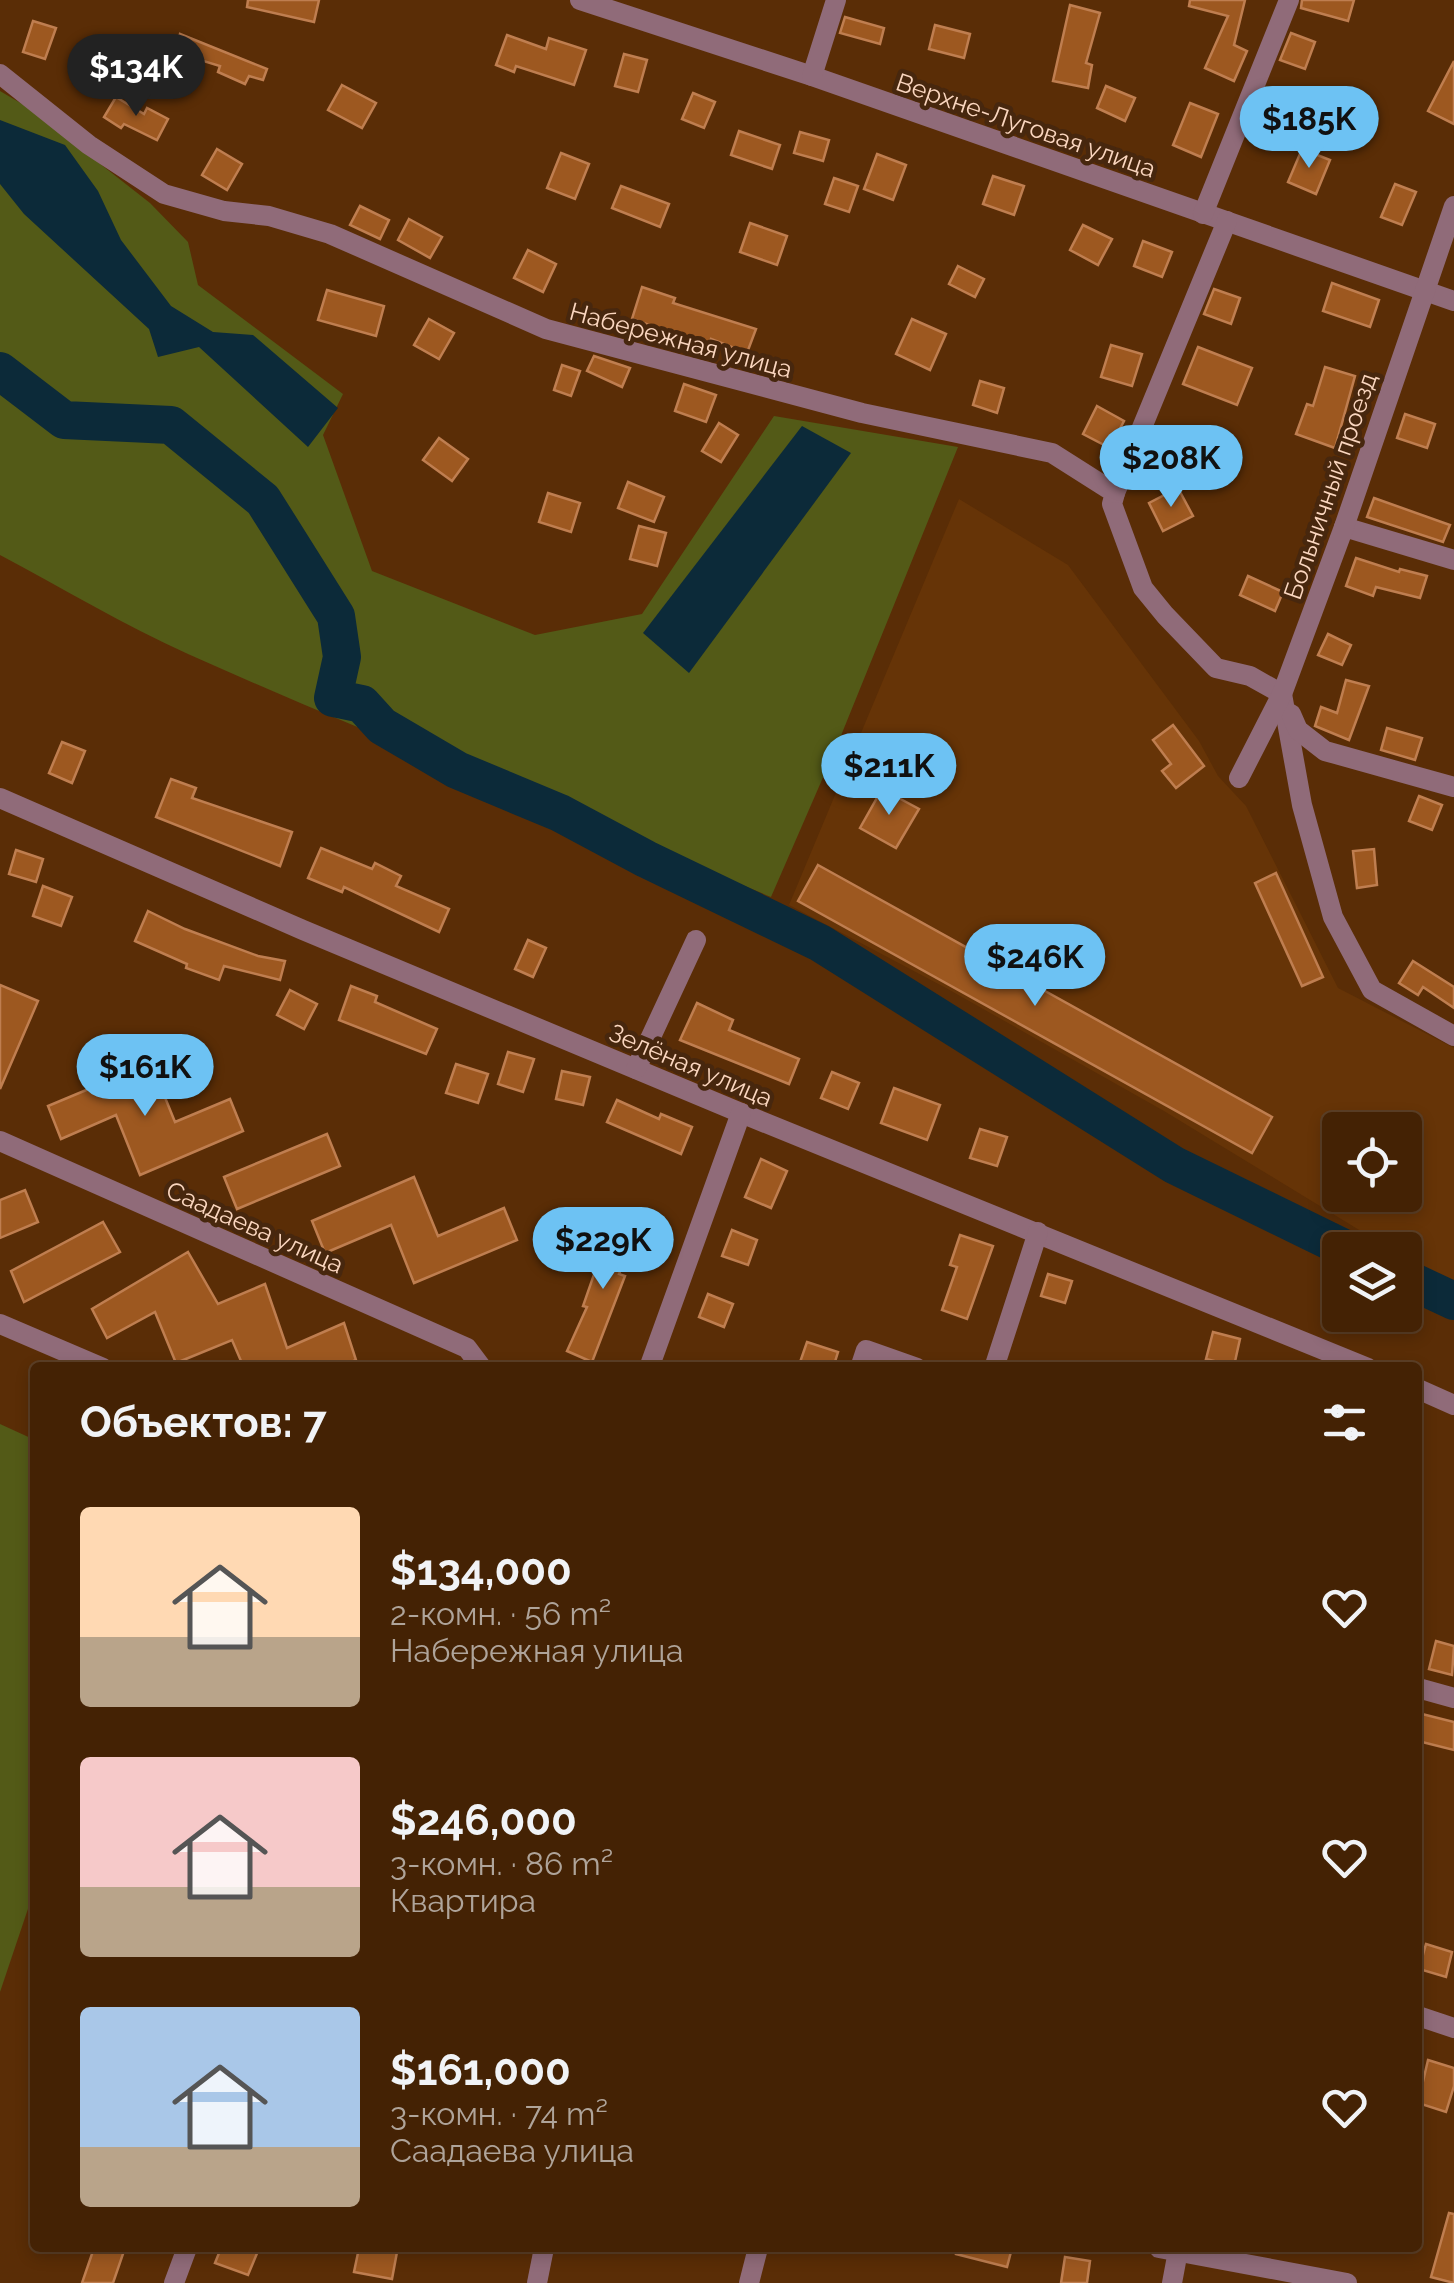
<!DOCTYPE html>
<html lang="ru">
<head>
<meta charset="utf-8">
<style>
	:root { --surface:#442204; --page:#4e2f13; --text:#f1f3f6; --muted:#afa49a; --line:#5c3f26; --accent:#6dc2f3 }
	body { margin:0; font-family:Raleway,sans-serif; background:var(--page); color:var(--text); height:100vh; display:flex; flex-direction:column; font-size:38px; white-space:nowrap }
	* { box-sizing:border-box; margin:0 }
	p { font-size:32px; color:var(--muted) }
	.icon { flex:none; width:55px; height:55px; fill:none; stroke:currentColor; stroke-width:2; stroke-linecap:round; stroke-linejoin:round }
	.map { position:relative; flex:1; overflow:hidden }
	.details { position:absolute; left:30px; top:1362px; width:1392px; height:890px; display:flex; flex-direction:column; background:var(--surface); border-radius:10px; box-shadow:0 5px 15px #0003,0 0 0 2px var(--line) }
	.details>* { flex:none }
	.buttons { position:absolute; left:1322px; top:1112px; display:grid; gap:20px }
	.buttons a { display:grid; place-items:center; width:100px; height:100px; border-radius:10px; background:var(--surface); box-shadow:0 5px 15px #0003,0 0 0 2px var(--line); font-size:50px }
	.price { position:absolute; translate:-50% -85px; padding:0 22px; border-radius:35px; background:var(--accent); color:#111; font-size:32px; line-height:65px; filter:drop-shadow(0 2px 5px #0008) }
	.price::after { content:''; position:absolute; left:50%; top:60px; width:30px; height:22px; margin-left:-15px; background:inherit; clip-path:polygon(0 0,100% 0,50% 100%) }
	.price.active { background:#222; color:#fff }
	ul { padding:0; list-style:none }
	li { display:flex; align-items:center; gap:30px; height:250px; padding:0 50px }
	li span { display:grid; place-items:center; flex:none; width:280px; height:200px; border-radius:10px; color:#555 }
	li>.icon { margin-inline-start:auto }
	span .icon { width:120px; height:120px; fill:#fffc; stroke-width:1 }
	li b { font-size:42px }
	h2 { display:flex; justify-content:space-between; align-items:center; height:120px; padding:0 50px; font-size:42px }
	.map>svg:first-child { display:block }
</style>
</head>
<body>
<div class="map">
<svg width="1454" height="2283" viewBox="0 0 1454 2283">
	<rect width="100%" height="100%" fill="#5a2d06"/>
	<!-- built -->
	<path fill="#663407" fill-rule="evenodd" d="M959,499L1068,565L1199,741L1218,776L1246,806L1338,988L1454,1048V1283L1405,1258V1250H1392L1164,1111L946,988L789,905ZM1340,1130H1405V1195H1340Z"/>
	<!-- green -->
	<g fill="#535a17">
		<path d="M0,91L29,108L150,203L188,242L198,285L343,394L323,435L372,571L535,635L642,614L774,416L958,447L838,743L771,897C577,815 380,740 188,654C124,625 62,588 0,555Z"/>
		<polygon points="0,1424 35,1440 35,1888 0,1992"/>
	</g>
	<!-- water -->
	<g fill="#0c2a39">
		<polygon points="0,120 65,145 98,191 121,240 171,306 213,332 253,335 338,408 308,447 199,347 158,357 149,329 24,214 0,184"/>
		<polygon points="802,426 851,453 689,673 643,633"/>
	</g>
	<g fill="none" stroke-linecap="round" stroke-linejoin="round">
		<!-- river -->
		<g stroke="#0c2a39" stroke-width="38">
			<polyline points="0,371 64,420 171,425 263,500 336,616 342,657 333,698 362,704 382,726 457,770 560,813 646,859 820,943 1174,1165 1348,1250"/>
			<polyline points="1405,1278 1454,1301"/>
		</g>
	</g>
	<!-- building -->
	<g fill="#9d5820" stroke="#bf7e50" stroke-width="2.5">
		<polygon points="248,0 319,0 314,22 247,7"/>
		<polygon points="1190,0 1245,0 1234,45 1247,51 1234,81 1205,68 1228,16 1189,6"/>
		<polygon points="1302,0 1354,0 1348,21 1301,8"/>
		<polygon points="1070,5 1100,13 1086,63 1092,65 1088,88 1053,81"/>
		<polygon points="845,17 884,28 880,44 840,33"/>
		<polygon points="33,21 56,28 45,59 23,52"/>
		<polygon points="935,25 970,34 964,58 929,49"/>
		<polygon points="1291,33 1315,42 1305,69 1280,60"/>
		<polygon points="180,34 267,69 263,80 249,76 245,84 218,72 220,66 174,52"/>
		<polygon points="507,35 546,49 549,38 586,50 574,85 516,66 514,72 496,65"/>
		<polygon points="624,54 647,60 638,92 615,86"/>
		<polygon points="1454,61 1454,124 1428,111"/>
		<polygon points="342,85 376,103 362,128 328,110"/>
		<polygon points="1106,86 1135,98 1125,121 1097,108"/>
		<polygon points="693,93 715,102 704,128 682,119"/>
		<polygon points="1271,96 1303,107 1295,131 1263,121"/>
		<polygon points="116,97 144,114 147,108 168,119 157,140 124,124 121,128 104,117"/>
		<polygon points="1190,103 1218,114 1201,157 1173,145"/>
		<polygon points="739,131 780,145 772,169 731,155"/>
		<polygon points="800,132 829,140 823,161 794,153"/>
		<polygon points="217,149 242,164 227,190 202,175"/>
		<polygon points="1302,149 1330,160 1316,194 1288,182"/>
		<polygon points="561,153 589,164 575,199 547,188"/>
		<polygon points="877,154 906,165 893,200 864,189"/>
		<polygon points="993,176 1024,186 1014,215 983,204"/>
		<polygon points="834,178 858,186 849,212 825,204"/>
		<polygon points="1395,184 1416,192 1402,225 1381,217"/>
		<polygon points="621,186 669,204 660,227 612,208"/>
		<polygon points="360,206 389,220 380,239 350,225"/>
		<polygon points="409,219 442,237 430,258 398,240"/>
		<polygon points="750,223 787,236 777,265 740,252"/>
		<polygon points="1083,225 1112,239 1098,265 1070,250"/>
		<polygon points="1143,241 1172,252 1162,277 1134,266"/>
		<polygon points="528,250 556,264 543,292 514,278"/>
		<polygon points="958,266 984,279 975,297 949,284"/>
		<polygon points="1332,283 1379,300 1370,327 1323,311"/>
		<polygon points="642,287 675,298 673,303 756,329 747,353 711,339 709,346 632,319"/>
		<polygon points="1214,289 1240,298 1231,324 1204,314"/>
		<polygon points="327,290 384,306 376,336 318,320"/>
		<polygon points="429,319 454,333 439,359 414,345"/>
		<polygon points="912,319 946,334 930,370 896,354"/>
		<polygon points="1111,345 1142,354 1132,386 1101,377"/>
		<polygon points="1198,347 1252,368 1237,405 1183,384"/>
		<polygon points="594,356 630,368 622,387 587,371"/>
		<polygon points="562,365 580,371 571,396 554,390"/>
		<polygon points="1325,367 1355,376 1335,448 1296,434 1307,404 1313,406"/>
		<polygon points="980,381 1004,388 997,413 973,405"/>
		<polygon points="684,384 716,395 706,422 675,411"/>
		<polygon points="1097,406 1124,421 1110,448 1083,434"/>
		<polygon points="1405,414 1435,424 1427,448 1397,438"/>
		<polygon points="719,423 738,435 721,462 702,451"/>
		<polygon points="1158,430 1196,447 1186,471 1148,455"/>
		<polygon points="439,438 468,459 452,481 423,460"/>
		<polygon points="628,482 664,497 654,522 618,508"/>
		<polygon points="1178,488 1193,516 1163,531 1149,503"/>
		<polygon points="548,493 580,503 571,532 539,522"/>
		<polygon points="1374,498 1450,525 1443,542 1367,517"/>
		<polygon points="639,526 666,533 657,566 630,559"/>
		<polygon points="1356,558 1399,572 1400,569 1427,576 1420,598 1376,587 1373,596 1346,586"/>
		<polygon points="1248,576 1283,592 1275,611 1240,595"/>
		<polygon points="1328,634 1351,645 1342,665 1318,655"/>
		<polygon points="1346,680 1369,686 1349,740 1315,726 1321,707 1337,713"/>
		<polygon points="1173,725 1204,766 1176,788 1162,771 1171,764 1153,740"/>
		<polygon points="1387,728 1422,738 1415,760 1381,750"/>
		<polygon points="62,742 85,751 72,783 49,773"/>
		<polygon points="171,779 196,788 192,798 292,832 280,866 156,817"/>
		<polygon points="882,789 919,809 896,848 860,828"/>
		<polygon points="1419,796 1442,805 1432,830 1409,821"/>
		<polygon points="321,848 372,869 375,863 401,876 396,886 449,909 439,932 344,887 342,892 308,878"/>
		<polygon points="1374,849 1377,885 1357,888 1353,851"/>
		<polygon points="16,850 43,859 36,882 9,874"/>
		<polygon points="818,865 1272,1117 1252,1153 798,901"/>
		<polygon points="1276,873 1323,977 1302,986 1255,883"/>
		<polygon points="43,886 72,897 61,926 33,916"/>
		<polygon points="148,911 185,929 258,956 285,961 280,980 224,966 219,980 186,968 187,964 135,941"/>
		<polygon points="528,940 546,948 533,977 515,969"/>
		<polygon points="1413,961 1454,987 1454,1008 1423,987 1418,995 1399,983"/>
		<polygon points="0,985 38,1001 0,1089"/>
		<polygon points="351,986 377,996 375,1002 437,1029 426,1054 339,1020"/>
		<polygon points="290,990 317,1004 304,1029 277,1015"/>
		<polygon points="697,1003 733,1020 729,1030 799,1059 789,1084 680,1040"/>
		<polygon points="508,1052 534,1059 523,1092 498,1084"/>
		<polygon points="151,1063 175,1122 230,1099 243,1131 140,1175 116,1115 61,1139 48,1106"/>
		<polygon points="456,1064 488,1074 478,1103 446,1093"/>
		<polygon points="562,1071 590,1077 583,1105 556,1099"/>
		<polygon points="832,1072 859,1083 848,1109 821,1098"/>
		<polygon points="894,1088 940,1105 927,1140 881,1123"/>
		<polygon points="617,1100 659,1119 661,1114 692,1127 681,1154 607,1122"/>
		<polygon points="980,1129 1007,1137 997,1166 970,1158"/>
		<polygon points="327,1134 340,1166 237,1209 224,1177"/>
		<polygon points="761,1159 787,1171 771,1208 745,1197"/>
		<polygon points="414,1177 438,1236 504,1208 517,1240 414,1283 391,1225 325,1253 312,1221"/>
		<polygon points="25,1190 38,1222 0,1238 0,1200"/>
		<polygon points="613,1220 637,1229 619,1274 625,1276 592,1362 567,1351 587,1307 583,1306"/>
		<polygon points="103,1222 120,1252 24,1302 11,1271"/>
		<polygon points="732,1230 757,1240 748,1265 722,1256"/>
		<polygon points="960,1235 993,1246 967,1319 942,1310 957,1267 950,1265"/>
		<polygon points="188,1252 218,1304 265,1284 287,1348 344,1323 356,1360 336,1368 244,1368 232,1340 176,1363 155,1312 107,1338 92,1309"/>
		<polygon points="1048,1274 1072,1281 1065,1303 1041,1296"/>
		<polygon points="708,1294 733,1304 724,1327 699,1317"/>
		<polygon points="1213,1332 1240,1339 1234,1366 1206,1359"/>
		<polygon points="807,1342 838,1352 833,1368 798,1368"/>
		<polygon points="1436,1641 1454,1646 1452,1675 1429,1669"/>
		<polygon points="1418,1713 1454,1722 1454,1750 1418,1741"/>
		<polygon points="1426,1944 1452,1952 1446,1977 1419,1969"/>
		<polygon points="1428,2060 1454,2068 1454,2086 1446,2112 1418,2103"/>
		<polygon points="1449,2213 1454,2214 1454,2283 1431,2277"/>
		<polygon points="94,2248 125,2248 113,2283 82,2283"/>
		<polygon points="221,2248 249,2248 258,2251 248,2275 215,2263"/>
		<polygon points="359,2248 397,2252 392,2279 354,2272"/>
		<polygon points="957,2248 1012,2248 1007,2267 956,2254"/>
		<polygon points="1065,2257 1090,2261 1087,2283 1061,2283"/>
	</g>
	<g fill="none" stroke-linecap="round" stroke-linejoin="round">
		<!-- minor -->
		<g stroke="#906b79" stroke-width="20">
			<polyline points="580,0 812,76 1454,301"/>
			<polyline points="0,74 89,145 164,194 224,211 269,216 330,234 546,329 862,413 1052,453 1115,493 1112,504 1143,588 1165,615 1216,668 1250,676 1282,694"/>
			<polyline points="812,76 836,0"/>
			<polyline points="1203,214 1289,0"/>
			<polyline points="1115,493 1227,221"/>
			<polyline points="1344,527 1454,560"/>
			<polyline points="1282,694 1302,805 1333,917 1372,990 1454,1036"/>
			<polyline points="1291,714 1298,730 1325,751 1454,787"/>
			<polyline points="1239,778 1282,694 1344,527 1454,206"/>
			<polyline points="0,798 303,930 741,1113 1368,1368"/>
			<polyline points="636,1069 696,940"/>
			<polyline points="0,1141 467,1348 482,1368"/>
			<polyline points="0,1324 103,1368"/>
			<polyline points="649,1368 741,1113"/>
			<polyline points="860,1368 866,1350 917,1368"/>
			<polyline points="994,1368 1038,1232"/>
			<polyline points="1418,1389 1454,1405"/>
			<polyline points="1418,1688 1454,1698"/>
			<polyline points="1418,2016 1454,2028"/>
			<polyline points="1159,2248 1347,2283"/>
			<polyline points="174,2283 187,2248"/>
			<polyline points="537,2283 544,2248"/>
			<polyline points="749,2283 758,2248"/>
			<polyline points="1172,2283 1178,2251"/>
		</g>
	</g>
	<g text-anchor="middle" stroke-width="9" stroke-linejoin="round" paint-order="stroke">
		<!-- street labels -->
		<g font-size="25" fill="#fad6bf" stroke="#47270e">
			<text transform="translate(1026 125) rotate(19)" y="9">Верхне-Луговая улица</text>
			<text transform="translate(681 340) rotate(15)" y="9">Набережная улица</text>
			<text transform="translate(1330 486) rotate(-71)" y="9">Больничный проезд</text>
			<text transform="translate(691 1065) rotate(23)" y="9">Зелёная улица</text>
			<text transform="translate(255 1227) rotate(24)" y="9">Саадаева улица</text>
		</g>
	</g>
</svg>
<div class="buttons">
<a><svg class="icon" aria-label="locate" viewBox="0 0 24 24"><circle cx="12" cy="12" r="6"/><path d="M12 2v4M12 18v4M2 12h4M18 12h4"/></svg></a>
<a><svg class="icon" aria-label="layers" viewBox="0 0 24 24"><path d="M12 4l9 5-9 5-9-5zM3 14l9 5 9-5"/></svg></a>
</div>
<b class="price active" style="left:136px;top:119px">$134K</b>
<b class="price" style="left:1309px;top:171px">$185K</b>
<b class="price" style="left:1171px;top:510px">$208K</b>
<b class="price" style="left:889px;top:818px">$211K</b>
<b class="price" style="left:1035px;top:1009px">$246K</b>
<b class="price" style="left:145px;top:1119px">$161K</b>
<b class="price" style="left:603px;top:1292px">$229K</b>
<section class="details">
<h2>Объектов: 7<svg class="icon" aria-label="filters" viewBox="0 0 24 24"><path d="M4 7h16M4 17h16"/><circle cx="9" cy="7" r="2"/><circle cx="15" cy="17" r="2"/></svg></h2>
<ul>
<li><span style="background:linear-gradient(#ffd9b3 65%,#b9a48a 0)"><svg class="icon" aria-label="home" viewBox="0 0 24 24"><path d="M3 11l9-7 9 7M6 9v11h12V9"/></svg></span><div><b>$134,000</b><p>2-комн. · 56 m²</p><p>Набережная улица</p></div><svg class="icon" aria-label="heart" viewBox="0 0 24 24"><path d="M12 20l-8-8c-3-5 5-10 8-4 3-6 11-1 8 4z"/></svg></li>
<li><span style="background:linear-gradient(#f6c9c9 65%,#b9a48a 0)"><svg class="icon" aria-label="home" viewBox="0 0 24 24"><path d="M3 11l9-7 9 7M6 9v11h12V9"/></svg></span><div><b>$246,000</b><p>3-комн. · 86 m²</p><p>Квартира</p></div><svg class="icon" aria-label="heart" viewBox="0 0 24 24"><path d="M12 20l-8-8c-3-5 5-10 8-4 3-6 11-1 8 4z"/></svg></li>
<li><span style="background:linear-gradient(#a9c7e8 70%,#b9a48a 0)"><svg class="icon" aria-label="home" viewBox="0 0 24 24"><path d="M3 11l9-7 9 7M6 9v11h12V9"/></svg></span><div><b>$161,000</b><p>3-комн. · 74 m²</p><p>Саадаева улица</p></div><svg class="icon" aria-label="heart" viewBox="0 0 24 24"><path d="M12 20l-8-8c-3-5 5-10 8-4 3-6 11-1 8 4z"/></svg></li>
</ul>
</section>
</div>
</body>
</html>
